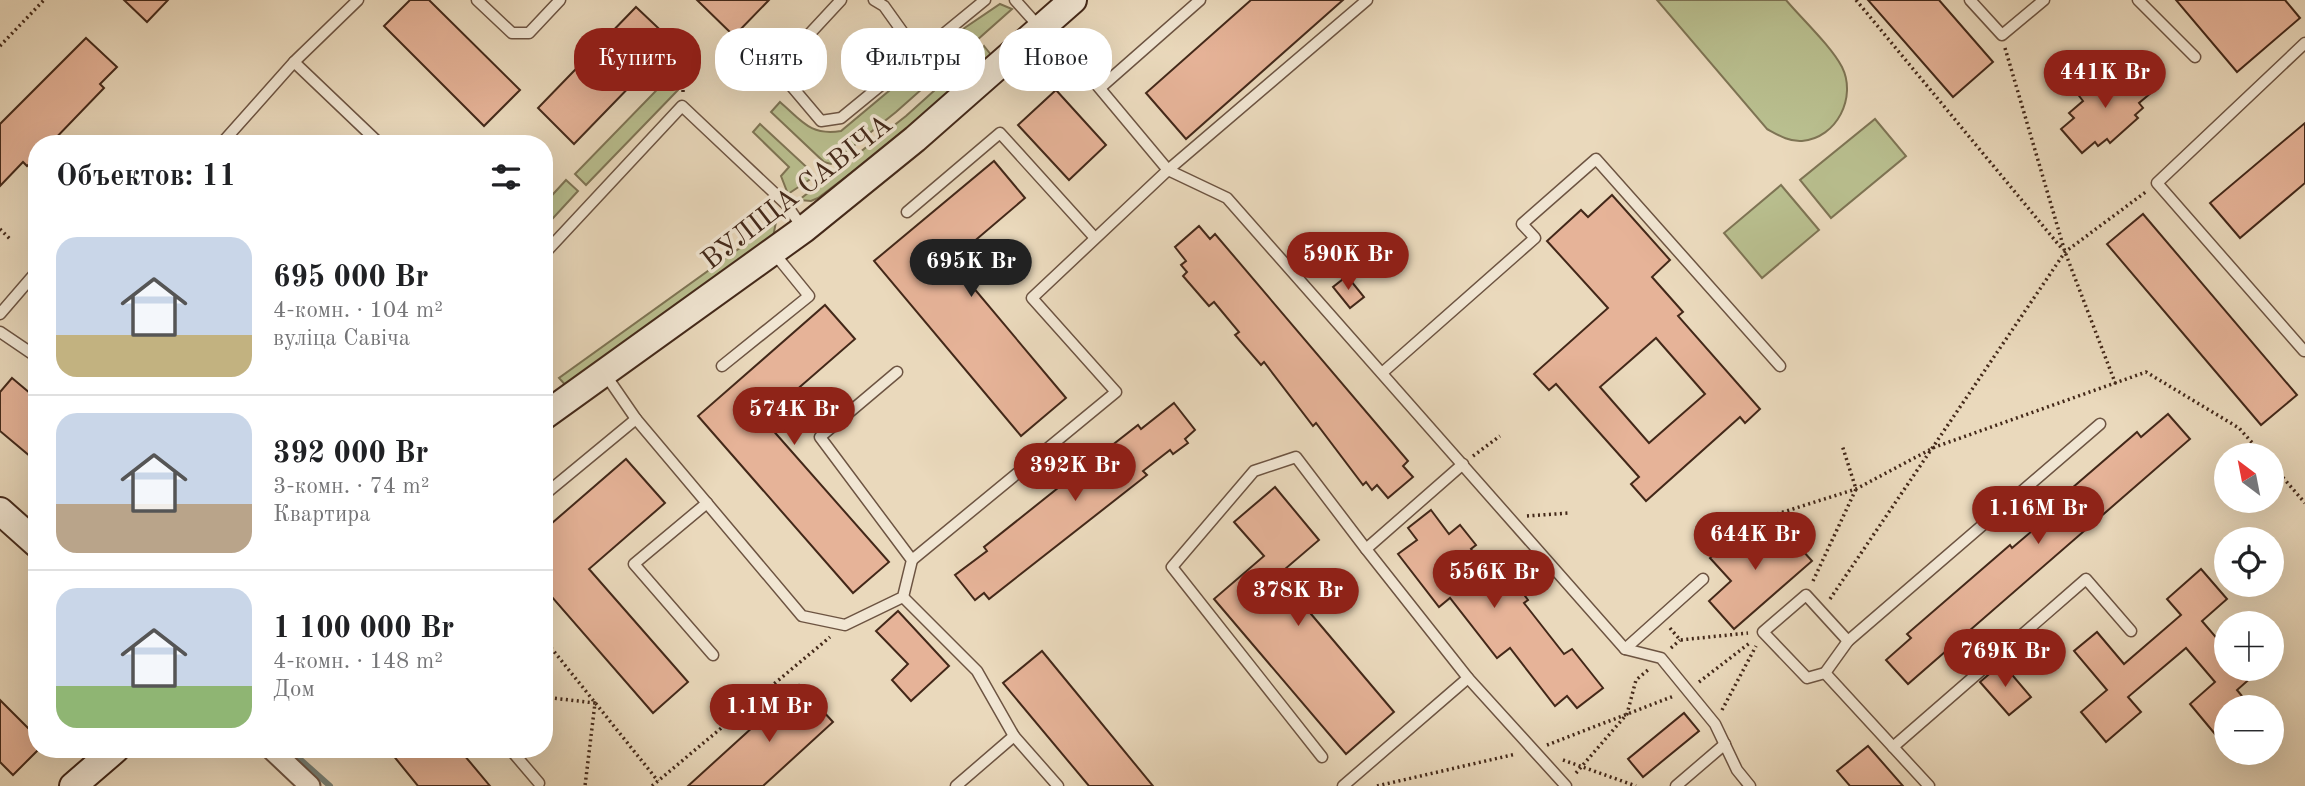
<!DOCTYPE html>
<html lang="ru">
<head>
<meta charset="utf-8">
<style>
	:root { --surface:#fff; --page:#f6f6f6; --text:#202124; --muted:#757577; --line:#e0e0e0; --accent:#8f2418 }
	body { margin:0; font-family:"Old Standard TT",serif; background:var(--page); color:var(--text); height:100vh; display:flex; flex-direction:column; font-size:26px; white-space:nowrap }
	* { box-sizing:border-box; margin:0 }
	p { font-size:23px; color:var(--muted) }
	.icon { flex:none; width:38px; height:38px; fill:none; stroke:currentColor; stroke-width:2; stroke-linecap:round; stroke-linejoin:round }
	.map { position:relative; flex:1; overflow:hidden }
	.panel { position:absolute; left:28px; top:135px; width:525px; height:623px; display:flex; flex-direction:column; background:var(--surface); border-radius:28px; box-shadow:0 7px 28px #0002 }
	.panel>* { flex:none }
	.banner { position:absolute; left:574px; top:28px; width:665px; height:63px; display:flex; gap:14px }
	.needle { width:46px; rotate:328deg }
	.buttons { position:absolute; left:2214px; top:443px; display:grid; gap:14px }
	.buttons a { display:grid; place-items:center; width:70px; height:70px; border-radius:50%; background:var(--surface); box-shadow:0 7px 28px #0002; font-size:35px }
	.price { position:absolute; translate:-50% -60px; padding:0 16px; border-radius:24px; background:var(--accent); color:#fff; font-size:23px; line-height:46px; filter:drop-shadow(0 2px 4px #0008) }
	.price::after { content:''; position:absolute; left:50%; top:42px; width:21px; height:16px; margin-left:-10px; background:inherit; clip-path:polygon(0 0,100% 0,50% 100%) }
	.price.on { background:#222; color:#fff }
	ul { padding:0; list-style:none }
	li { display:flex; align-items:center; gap:21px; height:175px; padding:0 28px }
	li+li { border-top:2px solid var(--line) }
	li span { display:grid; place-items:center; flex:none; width:196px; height:140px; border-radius:21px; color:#555 }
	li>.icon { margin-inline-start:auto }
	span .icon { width:84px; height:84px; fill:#fffc; stroke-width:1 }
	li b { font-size:30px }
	h2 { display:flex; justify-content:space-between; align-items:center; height:84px; padding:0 28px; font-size:30px }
	.chip { padding:0 24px; border-radius:28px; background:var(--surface); box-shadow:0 7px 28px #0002; font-size:24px; line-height:63px }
	.chip.on { background:var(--accent); color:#fff }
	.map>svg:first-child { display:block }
</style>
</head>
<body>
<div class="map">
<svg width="2305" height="786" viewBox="0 0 2305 786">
	<rect width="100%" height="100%" fill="#ead9bc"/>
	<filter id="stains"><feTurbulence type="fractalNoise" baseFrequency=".00286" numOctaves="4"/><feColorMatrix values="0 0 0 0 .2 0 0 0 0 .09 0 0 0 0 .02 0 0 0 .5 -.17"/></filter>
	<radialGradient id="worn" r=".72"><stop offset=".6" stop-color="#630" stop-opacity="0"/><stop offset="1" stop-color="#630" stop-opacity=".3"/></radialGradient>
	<!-- green -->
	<g fill="#b9bf8f" stroke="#7e7454" stroke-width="2">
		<path d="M1657,0H1786C1802,19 1831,46 1842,67C1857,97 1837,138 1802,141C1789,142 1778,135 1767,129Z"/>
		<path d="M1000,4L1012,9L896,112L831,164L824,162L771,112L780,102C802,121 810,136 841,131L963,29Z"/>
		<polygon points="984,46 992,56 883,149 818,198 811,201 799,200 906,116"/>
		<polygon points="681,65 678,90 586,185 575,174"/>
		<polygon points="1875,119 1906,156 1831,218 1800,180"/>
		<polygon points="760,124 813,173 812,178 788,194 781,176 789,167 753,132"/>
		<polygon points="566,180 578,191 544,228 544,204"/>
		<polygon points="1781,185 1819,230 1762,278 1724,233"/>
		<polygon points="776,222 773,237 567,387 559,378"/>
	</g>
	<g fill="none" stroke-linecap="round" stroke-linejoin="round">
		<!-- stream -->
		<polyline stroke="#768076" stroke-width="6" points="293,753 330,786"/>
	</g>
	<!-- building -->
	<g fill="#e6b398" stroke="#432819" stroke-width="2" fill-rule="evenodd">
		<polygon points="124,0 168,0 147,22"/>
		<polygon points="410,0 429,0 520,90 484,126 384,26"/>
		<polygon points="697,0 769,0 734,36"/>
		<polygon points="1251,0 1343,0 1186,139 1146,93"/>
		<polygon points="1868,0 1939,0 1993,62 1953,97"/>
		<polygon points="2176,0 2285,0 2300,18 2237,72"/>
		<polygon points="636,7 673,42 574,144 538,108"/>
		<polygon points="86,38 117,67 100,84 104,88 50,144 37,144 37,157 27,166 23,162 0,186 0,124"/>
		<polygon points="2130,69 2151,93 2139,103 2143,108 2135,115 2138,118 2110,143 2107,139 2098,146 2095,142 2082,153 2061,129 2074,118 2069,113 2083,101 2076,92 2092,78 2100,87 2114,75 2118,79"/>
		<polygon points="1056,90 1106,145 1069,180 1018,125"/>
		<polygon points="2305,123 2305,183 2240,238 2210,203"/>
		<polygon points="994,161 1025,198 951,261 1066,398 1021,436 874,261"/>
		<path d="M1612,195L1670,260L1652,277L1683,312L1678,316L1760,409L1745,423L1740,417L1646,501L1631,484L1639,477L1556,384L1549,390L1534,374L1608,308L1547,241L1581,210L1588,217ZM1656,338L1705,394L1649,443L1600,387Z"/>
		<polygon points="2143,214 2297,395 2261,425 2107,244"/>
		<polygon points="1199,226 1210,239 1215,234 1408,461 1403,466 1413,477 1388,498 1377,485 1372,490 1366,482 1363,485 1316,423 1313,426 1264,362 1261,365 1235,335 1239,332 1214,302 1209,306 1183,276 1187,272 1181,265 1186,261 1175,247"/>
		<polygon points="1347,276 1364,297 1350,308 1333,287"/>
		<polygon points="825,305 855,339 763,419 889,562 853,593 698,416"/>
		<polygon points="12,378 37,399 37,462 0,431 0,392"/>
		<polygon points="1174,403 1195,430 1185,439 1188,443 1173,454 1170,450 1143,471 1147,475 989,599 984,593 975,600 955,575 987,551 984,547 1083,468 1138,425 1141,429"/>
		<polygon points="2168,414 2190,439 1908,684 1886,660 1911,638 1907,634 2010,545 2012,548 2039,525 2035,520 2137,432 2141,437"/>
		<polygon points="626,459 665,503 589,569 688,682 653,713 544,588 544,530"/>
		<polygon points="1275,487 1319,540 1278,575 1394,712 1346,754 1214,599 1264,556 1234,522"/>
		<polygon points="1431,510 1449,534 1460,525 1476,545 1471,549 1506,593 1517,585 1528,600 1524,603 1564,654 1572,649 1603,688 1577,708 1567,696 1555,706 1510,648 1497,658 1450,598 1439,607 1398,554 1417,540 1408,528"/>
		<polygon points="1752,522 1771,544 1786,532 1812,561 1734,629 1709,601 1731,581 1710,558"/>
		<polygon points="2201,569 2227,599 2202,621 2226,649 2226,668 2262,668 2237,690 2251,707 2226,707 2226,725 2215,734 2190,704 2215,682 2186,648 2128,697 2141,712 2106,742 2081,712 2107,690 2074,651 2097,632 2124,664 2181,615 2167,599"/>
		<polygon points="898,611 949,666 911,701 892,680 908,664 876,631"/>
		<polygon points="1042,651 1153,786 1089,786 1003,683"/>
		<polygon points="2002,663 2031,697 2009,715 1980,682"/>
		<polygon points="799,685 833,722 763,786 688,786"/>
		<polygon points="0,700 37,737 37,751 13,775 0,762"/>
		<polygon points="1684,713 1699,731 1643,777 1628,759"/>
		<polygon points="1868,746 1903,786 1850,786 1837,771"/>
		<polygon points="388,749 459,749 490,786 418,786"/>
	</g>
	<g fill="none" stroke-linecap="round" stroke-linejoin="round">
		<!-- lane casing -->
		<g stroke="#6d5442" stroke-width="13">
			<g id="lane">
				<polyline points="477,0 512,33 529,33 560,0"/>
				<polyline points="841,0 777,69 821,121 841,118 985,0"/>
				<polyline points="874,0 884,6 919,55"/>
				<polyline points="1015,0 1041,29 1066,48 1168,170 1227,198 1625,649 1661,658 1715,724 1737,770 1750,786"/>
				<polyline points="1970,0 2002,35 2044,0"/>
				<polyline points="2138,0 2195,57"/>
				<polyline points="294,62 380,144"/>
				<polyline points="1100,88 1200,0"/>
				<polyline points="221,144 294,62 358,0"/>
				<polyline points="907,212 1000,133 1095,238"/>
				<polyline points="544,254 682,106 786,204 802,227"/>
				<polyline points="0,314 37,271"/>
				<polyline points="0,332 37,357"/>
				<polyline points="2304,351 2157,183 2305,43"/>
				<polyline points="722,366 809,296 774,253"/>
				<polyline points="1382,373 1535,238 1522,224 1596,159 1780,366"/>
				<polyline points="605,374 636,419 802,616 845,625 903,597 912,560 820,437 897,372"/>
				<polyline points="544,495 636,419"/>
				<polyline points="707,503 634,564 713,655"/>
				<polyline points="912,560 1116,392 1032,298 1168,170 1367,0"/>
				<polyline points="903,597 977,671 1014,736"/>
				<polyline points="1848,641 1806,595 1763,632 1807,678 1825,673 1929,786"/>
				<polyline points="1625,649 1703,579"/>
				<polyline points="1825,673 1848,641 2100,424"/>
				<polyline points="1468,678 1566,786"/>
				<polyline points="1893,747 2086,579 2131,631"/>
				<polyline points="510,749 539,783"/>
				<polyline points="1322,757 1172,567 1254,471 1296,457 1366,549"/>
				<polyline points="956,786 1014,736 1058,786"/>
				<polyline points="1343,786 1468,678 1366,549 1463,464"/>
				<polyline points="1676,786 1725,744"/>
			</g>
		</g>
		<!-- street casing -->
		<g stroke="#6d5442" stroke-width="23">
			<polyline id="street" points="271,749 310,786"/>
		</g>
		<!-- secondary casing -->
		<g stroke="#432819" stroke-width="30">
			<g id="secondary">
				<polyline points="544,416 804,229 915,139 1073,0"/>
				<polyline points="0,511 37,544"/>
				<polyline points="73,786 116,749"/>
			</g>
		</g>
		<!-- path -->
		<g stroke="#432819" stroke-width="3.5" stroke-dasharray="2 3.5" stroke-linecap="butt">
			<polyline points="1856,0 2063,250"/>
			<polyline points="0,46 44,0"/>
			<polyline points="2005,48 2065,252 2116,385"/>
			<polyline points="683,92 684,56"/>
			<polyline points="0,229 10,239"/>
			<polyline points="1473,456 1500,436"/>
			<polyline points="2272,465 2305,503"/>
			<polyline points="1527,516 1569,513"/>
			<polyline points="1761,519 1856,489 1935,447 2146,372 2239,428 2263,455"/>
			<polyline points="1813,581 1856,489 1842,445"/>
			<polyline points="1830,599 2065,252 2147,191"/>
			<polyline points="1670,628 1680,640 1748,633"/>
			<polyline points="544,639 658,781"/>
			<polyline points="1671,648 1680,640"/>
			<polyline points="1699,682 1751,642"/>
			<polyline points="544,697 595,703 585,786"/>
			<polyline points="1722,710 1756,646"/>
			<polyline points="1547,745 1674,696"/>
			<polyline points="1563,760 1636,786"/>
			<polyline points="1576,773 1627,714 1636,680 1648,670"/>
			<polyline points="652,786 830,637"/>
			<polyline points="1377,786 1516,754"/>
		</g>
		<!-- lane -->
		<use href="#lane" stroke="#f1e6d3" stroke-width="10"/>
		<!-- street -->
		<use href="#street" stroke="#f1e6d3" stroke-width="19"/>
		<!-- secondary -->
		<use href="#secondary" stroke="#f1e6d3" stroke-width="26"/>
	</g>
	<g text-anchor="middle" stroke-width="7" stroke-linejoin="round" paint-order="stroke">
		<!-- street labels -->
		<g font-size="28" fill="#432819" stroke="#f1e6d3">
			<text transform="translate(796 191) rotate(-38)" y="10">ВУЛІЦА САВІЧА</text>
		</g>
	</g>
	<rect width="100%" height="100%" filter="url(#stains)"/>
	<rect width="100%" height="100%" fill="url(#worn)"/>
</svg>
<div class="buttons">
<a><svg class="needle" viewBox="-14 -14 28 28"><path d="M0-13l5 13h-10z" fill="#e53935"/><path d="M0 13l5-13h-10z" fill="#757577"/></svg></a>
<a><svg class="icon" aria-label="locate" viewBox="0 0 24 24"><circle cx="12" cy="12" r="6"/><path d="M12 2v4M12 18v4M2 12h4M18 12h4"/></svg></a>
<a>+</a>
<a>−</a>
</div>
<b class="price" style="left:2105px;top:110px">441K Br</b>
<b class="price" style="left:1348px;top:292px">590K Br</b>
<b class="price on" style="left:971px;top:299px">695K Br</b>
<b class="price" style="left:794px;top:447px">574K Br</b>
<b class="price" style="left:1075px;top:503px">392K Br</b>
<b class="price" style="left:2038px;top:546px">1.16M Br</b>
<b class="price" style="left:1755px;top:572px">644K Br</b>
<b class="price" style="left:1494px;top:610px">556K Br</b>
<b class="price" style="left:1298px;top:628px">378K Br</b>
<b class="price" style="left:2005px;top:689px">769K Br</b>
<b class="price" style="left:769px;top:744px">1.1M Br</b>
<div class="banner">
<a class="chip on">Купить</a>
<a class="chip">Снять</a>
<a class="chip">Фильтры</a>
<a class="chip">Новое</a>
</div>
<section class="panel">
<h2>Объектов: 11<svg class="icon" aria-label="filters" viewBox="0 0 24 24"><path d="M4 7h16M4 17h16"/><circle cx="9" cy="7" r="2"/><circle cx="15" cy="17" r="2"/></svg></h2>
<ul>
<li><span style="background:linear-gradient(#c9d6e8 70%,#c2b280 0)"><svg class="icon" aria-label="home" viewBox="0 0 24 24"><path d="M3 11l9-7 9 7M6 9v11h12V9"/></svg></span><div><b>695 000 Br</b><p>4-комн. · 104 m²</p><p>вуліца Савіча</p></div></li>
<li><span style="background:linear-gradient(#c9d6e8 65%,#b9a48a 0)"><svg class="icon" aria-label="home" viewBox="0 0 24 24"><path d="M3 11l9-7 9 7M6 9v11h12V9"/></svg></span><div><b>392 000 Br</b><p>3-комн. · 74 m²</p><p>Квартира</p></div></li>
<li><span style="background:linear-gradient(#c9d6e8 70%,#8fb573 0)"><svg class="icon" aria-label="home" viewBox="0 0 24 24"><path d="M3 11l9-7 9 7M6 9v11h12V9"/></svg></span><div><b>1 100 000 Br</b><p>4-комн. · 148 m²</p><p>Дом</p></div></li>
</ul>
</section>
</div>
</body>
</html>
